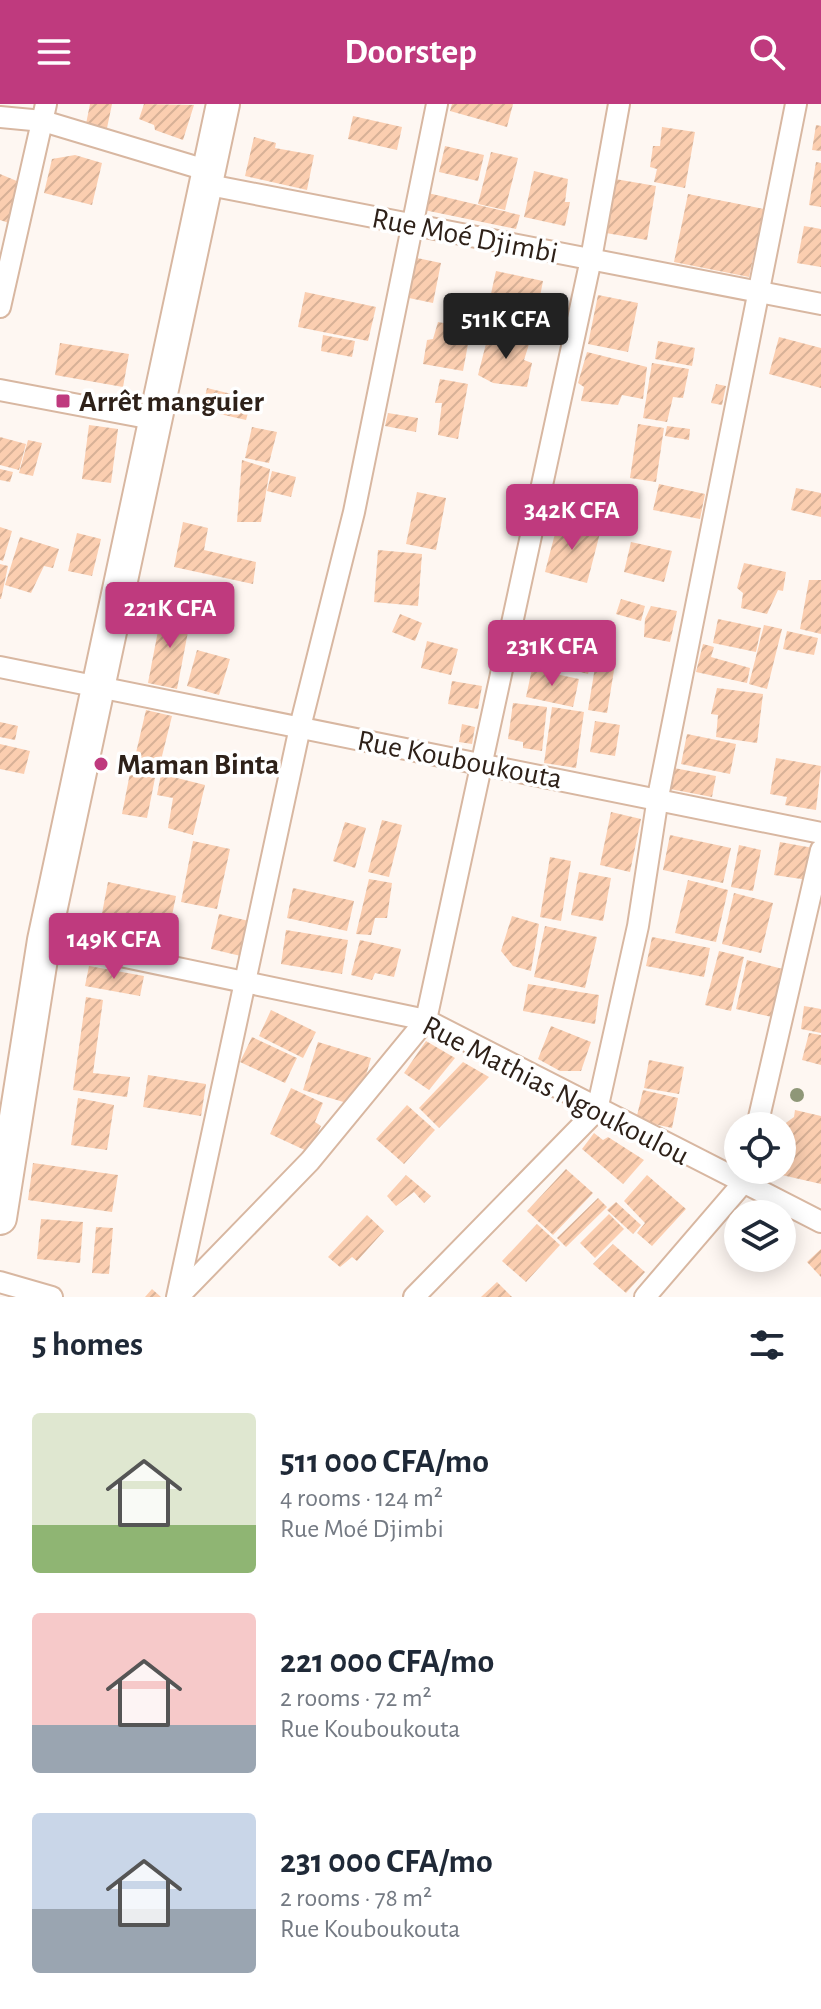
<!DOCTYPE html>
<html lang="en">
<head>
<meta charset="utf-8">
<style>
	:root { --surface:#fff; --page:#f2f2f3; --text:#1f2937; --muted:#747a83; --accent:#bf3a7e }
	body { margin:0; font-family:"Alegreya Sans",sans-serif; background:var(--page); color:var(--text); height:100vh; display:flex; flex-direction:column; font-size:30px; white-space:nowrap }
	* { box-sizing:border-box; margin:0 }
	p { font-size:26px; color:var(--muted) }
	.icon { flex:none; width:44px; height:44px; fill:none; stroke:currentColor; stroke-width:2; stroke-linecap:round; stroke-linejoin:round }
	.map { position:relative; height:1193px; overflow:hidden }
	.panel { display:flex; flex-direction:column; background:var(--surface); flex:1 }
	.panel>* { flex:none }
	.fabs { position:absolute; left:724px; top:1008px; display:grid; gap:16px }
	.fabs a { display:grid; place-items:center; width:72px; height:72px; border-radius:50%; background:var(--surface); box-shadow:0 4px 20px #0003; font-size:40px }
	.price { position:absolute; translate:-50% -68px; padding:0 18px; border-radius:8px; background:var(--accent); color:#fff; font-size:26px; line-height:52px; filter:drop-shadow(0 2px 4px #0008) }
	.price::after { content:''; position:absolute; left:50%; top:48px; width:24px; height:18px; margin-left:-12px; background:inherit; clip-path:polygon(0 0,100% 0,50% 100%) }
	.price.on { background:#222; color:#fff }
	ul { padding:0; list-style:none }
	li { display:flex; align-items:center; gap:24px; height:200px; padding:0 32px }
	li span { display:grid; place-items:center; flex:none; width:224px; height:160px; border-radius:8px; color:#555 }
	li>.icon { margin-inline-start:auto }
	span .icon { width:96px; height:96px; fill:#fffc; stroke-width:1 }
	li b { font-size:34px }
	h2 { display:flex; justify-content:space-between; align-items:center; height:96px; padding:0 32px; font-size:34px }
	header { display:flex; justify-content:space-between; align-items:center; height:104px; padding:0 32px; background:var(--accent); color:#fff; font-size:36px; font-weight:700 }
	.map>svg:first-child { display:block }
</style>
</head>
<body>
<header><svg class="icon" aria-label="menu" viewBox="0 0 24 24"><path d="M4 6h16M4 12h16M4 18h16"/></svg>Doorstep<svg class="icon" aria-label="search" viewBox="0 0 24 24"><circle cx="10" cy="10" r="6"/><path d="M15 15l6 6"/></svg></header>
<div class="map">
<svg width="821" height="1193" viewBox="0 0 821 1193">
	<defs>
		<pattern id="building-hatch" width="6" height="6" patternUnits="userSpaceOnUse" patternTransform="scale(2)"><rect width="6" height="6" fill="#fbceb0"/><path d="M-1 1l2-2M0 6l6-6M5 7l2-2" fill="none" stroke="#d7b197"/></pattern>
	</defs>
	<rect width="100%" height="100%" fill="#fef7f2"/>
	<!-- building -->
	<g fill="url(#building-hatch)">
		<polygon points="90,0 112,0 107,24 86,20"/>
		<polygon points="144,0 194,1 183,36 155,26 154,21 139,15"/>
		<polygon points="452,0 513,0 507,23 450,7"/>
		<polygon points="353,12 402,23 397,46 348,35"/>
		<polygon points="816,21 821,22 821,47 812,46"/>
		<polygon points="662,23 695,28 685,84 654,78 657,65 650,63 653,42 660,42"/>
		<polygon points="254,33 276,39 275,44 314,51 307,86 245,72"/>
		<polygon points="445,42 484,51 478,77 439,68"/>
		<polygon points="491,48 518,54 505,106 478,100"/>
		<polygon points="75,51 102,59 92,101 44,89 52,55"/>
		<polygon points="816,58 821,59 821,103 809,101"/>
		<polygon points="534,67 568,75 565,98 570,98 565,122 524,113"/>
		<polygon points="0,70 24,80 9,119 0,116"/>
		<polygon points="615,75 656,82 647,136 606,129"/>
		<polygon points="428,89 520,111 516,125 424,106"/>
		<polygon points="688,90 764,105 749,173 674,158"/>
		<polygon points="804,122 821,125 821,163 797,159"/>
		<polygon points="417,154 441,159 433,199 409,194"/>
		<polygon points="496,167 543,177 535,218 487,208"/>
		<polygon points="305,188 376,203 368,237 298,223"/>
		<polygon points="598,191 638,199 628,248 588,240"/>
		<polygon points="438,218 471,224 463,267 423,260 427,236 433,235"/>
		<polygon points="489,228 530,237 524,256 532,259 527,283 493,279 478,271"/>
		<polygon points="323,231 355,237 352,253 321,247"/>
		<polygon points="779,233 821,244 821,284 769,270"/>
		<polygon points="658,237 695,244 692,262 655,255"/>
		<polygon points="60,239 129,250 123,283 55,271"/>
		<polygon points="587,248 647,263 643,295 622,291 618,301 581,297 584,283 578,279"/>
		<polygon points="652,259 689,265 683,294 673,293 667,318 643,314"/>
		<polygon points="440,275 468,280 458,335 438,331 442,299 435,299"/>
		<polygon points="716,280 726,282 722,301 711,299"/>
		<polygon points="207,284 252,295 246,316 202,306"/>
		<polygon points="388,309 418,314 416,328 385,322"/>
		<polygon points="638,320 664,324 656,378 630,374"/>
		<polygon points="89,321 118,325 111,379 82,375"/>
		<polygon points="667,322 690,325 689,336 665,332"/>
		<polygon points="252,323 277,328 269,359 245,354"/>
		<polygon points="0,333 26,340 19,366 0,361"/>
		<polygon points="28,336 42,339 33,372 19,369"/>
		<polygon points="242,356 270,365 261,418 237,418"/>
		<polygon points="0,365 13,368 10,378 0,376"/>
		<polygon points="272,367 296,373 291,393 267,387"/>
		<polygon points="659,380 705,390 700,415 653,406"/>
		<polygon points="796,384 821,389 821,413 791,406"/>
		<polygon points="417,388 446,394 436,446 406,440"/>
		<polygon points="183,418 208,424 204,446 256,458 253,480 174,463"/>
		<polygon points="558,418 600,429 587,479 545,468"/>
		<polygon points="0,423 12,427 3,457 0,456"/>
		<polygon points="77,429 101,435 92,472 68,467"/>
		<polygon points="20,433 59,445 53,464 44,462 31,489 5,481"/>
		<polygon points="631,438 672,447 664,478 624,468"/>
		<polygon points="378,446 422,450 418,502 374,498"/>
		<polygon points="744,459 786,468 783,487 778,486 767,510 741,504 743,489 737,484"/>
		<polygon points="0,460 8,462 1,495 0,495"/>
		<polygon points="809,476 821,476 821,530 800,525"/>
		<polygon points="621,495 645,502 641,517 616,510"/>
		<polygon points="651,502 677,507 670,538 644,533 645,515"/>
		<polygon points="162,506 191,512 177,585 148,579"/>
		<polygon points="400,510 422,519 415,537 392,528"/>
		<polygon points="718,515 761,524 756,548 713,539"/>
		<polygon points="575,519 601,526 588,570 523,553 528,533 570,543"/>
		<polygon points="764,521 782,525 767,585 749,580"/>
		<polygon points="787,527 818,534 814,551 783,545"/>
		<polygon points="427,537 458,545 451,571 421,564"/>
		<polygon points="703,540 714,543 711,553 750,564 747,579 696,568"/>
		<polygon points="197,546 230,555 219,591 187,582"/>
		<polygon points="597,551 616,554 607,609 588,606"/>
		<polygon points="532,565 579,575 573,603 526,593"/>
		<polygon points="452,577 482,582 478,605 448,600"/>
		<polygon points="717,584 763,590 757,639 716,633 718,611 711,610"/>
		<polygon points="513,599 547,603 542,647 523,644 523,638 508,635"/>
		<polygon points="552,603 584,608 576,664 544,659"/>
		<polygon points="146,606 172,612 157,672 132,666"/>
		<polygon points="595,617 620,621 615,652 590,648"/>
		<polygon points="0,618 18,622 15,636 0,633"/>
		<polygon points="462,620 475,623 472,640 459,638"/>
		<polygon points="687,630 736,640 730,670 681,660"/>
		<polygon points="0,640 30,647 24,670 0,665"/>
		<polygon points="776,654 821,662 816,706 785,701 787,693 770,690"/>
		<polygon points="674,664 716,672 712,693 670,685"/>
		<polygon points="130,669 155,674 147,714 122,710"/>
		<polygon points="161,670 205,681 193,731 168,724 173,694 157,691"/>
		<polygon points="611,708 641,715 630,768 600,761"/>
		<polygon points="382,716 402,721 389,773 368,768"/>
		<polygon points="345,718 366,724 355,764 333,757"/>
		<polygon points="670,731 731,744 723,779 663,766"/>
		<polygon points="193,737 230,745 217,805 181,798"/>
		<polygon points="780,738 813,744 808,776 774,771"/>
		<polygon points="739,741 761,746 753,787 731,783"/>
		<polygon points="550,753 571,757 561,817 540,813"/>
		<polygon points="579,768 611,774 603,817 571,811"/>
		<polygon points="369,775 392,779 387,814 375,814 371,831 356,830"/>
		<polygon points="688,776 728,786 716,838 675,829"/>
		<polygon points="108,778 176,792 169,826 120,815 113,844 96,841"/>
		<polygon points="293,784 354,797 347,827 287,814"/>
		<polygon points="734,789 773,799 761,849 722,840"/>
		<polygon points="219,810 249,817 241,852 211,845"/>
		<polygon points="512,812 539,820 531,867 513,862 501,847"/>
		<polygon points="545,822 597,833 585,884 534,873"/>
		<polygon points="286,826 348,836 342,870 281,860"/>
		<polygon points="652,833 710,844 704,873 646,862"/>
		<polygon points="360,836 401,845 394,873 375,869 372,876 351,871"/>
		<polygon points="719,847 744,853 731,907 705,901"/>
		<polygon points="747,856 783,865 772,913 736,905"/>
		<polygon points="89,862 144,872 140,892 85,882"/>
		<polygon points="528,880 599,891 595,920 523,907"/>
		<polygon points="86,893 103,896 93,969 130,973 127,993 73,986"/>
		<polygon points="804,902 821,905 821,929 801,925"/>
		<polygon points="271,906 316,928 303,954 259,932"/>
		<polygon points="551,922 591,938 581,967 560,967 538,955"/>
		<polygon points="809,929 821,931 821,961 802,956"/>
		<polygon points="252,933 297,954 285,979 240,958"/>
		<polygon points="426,937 455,954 429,986 404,969"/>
		<polygon points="318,938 371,954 357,1002 303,986"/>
		<polygon points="649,956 684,963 679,990 644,984"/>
		<polygon points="463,958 489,973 439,1024 419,1004"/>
		<polygon points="148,971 206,980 201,1012 143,1003"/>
		<polygon points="291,984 323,999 315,1018 321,1022 309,1048 270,1030"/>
		<polygon points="643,986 678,994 672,1024 636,1016"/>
		<polygon points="78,994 114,1001 107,1046 71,1041"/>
		<polygon points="407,1001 435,1026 404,1060 376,1035"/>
		<polygon points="795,1006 821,1012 821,1080 773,1069 773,1066 782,1066 783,1021 794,1013"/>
		<polygon points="594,1029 603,1036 608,1033 644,1056 623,1080 582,1045"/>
		<polygon points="33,1059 118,1071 112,1108 28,1096"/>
		<polygon points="566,1065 593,1089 553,1131 527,1107"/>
		<polygon points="406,1071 431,1092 424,1099 414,1088 396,1102 387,1092"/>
		<polygon points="647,1071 686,1105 652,1142 637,1129 645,1119 624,1097"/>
		<polygon points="598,1094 607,1103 566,1143 557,1134"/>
		<polygon points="616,1098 641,1121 633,1130 607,1106"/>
		<polygon points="609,1110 624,1125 595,1154 580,1139"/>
		<polygon points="367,1111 384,1127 357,1157 352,1153 340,1163 328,1153"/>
		<polygon points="41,1115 83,1118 80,1159 37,1155"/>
		<polygon points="537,1120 560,1141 526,1178 502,1157"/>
		<polygon points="96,1123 113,1124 109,1170 92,1169"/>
		<polygon points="613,1140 645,1168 626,1189 593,1160"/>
		<polygon points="821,1145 821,1173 807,1158"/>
		<polygon points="497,1178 512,1193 481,1193"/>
		<polygon points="152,1185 161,1193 145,1193"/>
	</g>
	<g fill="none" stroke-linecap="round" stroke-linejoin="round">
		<!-- minor casing -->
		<g stroke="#d8b7a1" stroke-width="24">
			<g id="minor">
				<polyline points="0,13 43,17 206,66"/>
				<polyline points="204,80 821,200"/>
				<polyline points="0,203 46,0"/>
				<polyline points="0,286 158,316"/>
				<polyline points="0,563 821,729"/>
				<polyline points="44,836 426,916 821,1118"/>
				<polyline points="757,1022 821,746"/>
				<polyline points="0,1178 52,1193"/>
				<polyline points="177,1193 300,623 354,408 437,0"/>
				<polyline points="178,1193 310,1057 426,916 591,155 619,0"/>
				<polyline points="414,1193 597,1006 638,822 658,693 796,0"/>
				<polyline points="645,1193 743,1079 745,1069"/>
			</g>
		</g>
		<!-- trunk casing -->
		<g stroke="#d8b7a1" stroke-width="36">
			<polyline id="trunk" points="0,1114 44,836 223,0"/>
		</g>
		<!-- minor -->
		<use href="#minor" stroke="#fff" stroke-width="20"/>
		<!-- trunk -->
		<use href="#trunk" stroke="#fff" stroke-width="32"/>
	</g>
	<!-- trees -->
	<circle fill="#8f9778" cx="797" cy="991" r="7"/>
	<!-- markers -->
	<g fill="#bf3a7e" stroke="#fff" stroke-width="3">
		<rect x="55" y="289" width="16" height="16" rx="4"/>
		<circle cx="101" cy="660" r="8"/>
	</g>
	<g text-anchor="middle" stroke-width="7" stroke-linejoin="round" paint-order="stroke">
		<!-- street labels -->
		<g font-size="30" fill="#2e2119" stroke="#fff">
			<text transform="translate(465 131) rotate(11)" y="10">Rue Moé Djimbi</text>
			<text transform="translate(460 655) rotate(11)" y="10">Rue Kouboukouta</text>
			<text transform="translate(556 986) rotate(27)" y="10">Rue Mathias Ngoukoulou</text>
		</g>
		<!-- poi labels -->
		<g font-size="30" font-weight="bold" fill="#2e2119" stroke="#fff" text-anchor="start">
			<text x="79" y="307">Arrêt manguier</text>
			<text x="117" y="670">Maman Binta</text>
		</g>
	</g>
</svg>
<div class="fabs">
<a><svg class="icon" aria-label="locate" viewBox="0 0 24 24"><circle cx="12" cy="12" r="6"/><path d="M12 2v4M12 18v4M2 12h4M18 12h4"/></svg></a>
<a><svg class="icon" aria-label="layers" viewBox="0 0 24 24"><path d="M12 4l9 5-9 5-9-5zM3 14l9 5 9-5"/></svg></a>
</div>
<b class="price on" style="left:506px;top:257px">511K CFA</b>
<b class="price" style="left:572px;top:448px">342K CFA</b>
<b class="price" style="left:170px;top:546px">221K CFA</b>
<b class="price" style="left:552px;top:584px">231K CFA</b>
<b class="price" style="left:114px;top:877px">149K CFA</b>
</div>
<section class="panel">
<h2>5 homes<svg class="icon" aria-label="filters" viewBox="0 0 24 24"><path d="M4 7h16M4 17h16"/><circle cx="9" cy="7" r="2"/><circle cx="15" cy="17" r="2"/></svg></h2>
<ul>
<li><span style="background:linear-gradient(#dfe7d0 70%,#8fb573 0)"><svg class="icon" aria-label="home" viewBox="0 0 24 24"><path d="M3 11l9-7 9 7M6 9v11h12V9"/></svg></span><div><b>511 000 CFA/mo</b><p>4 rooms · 124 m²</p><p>Rue Moé Djimbi</p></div></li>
<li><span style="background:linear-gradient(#f6c9c9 70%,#9aa5b1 0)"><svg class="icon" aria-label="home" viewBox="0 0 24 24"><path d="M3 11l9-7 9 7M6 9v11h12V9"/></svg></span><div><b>221 000 CFA/mo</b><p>2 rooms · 72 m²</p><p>Rue Kouboukouta</p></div></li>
<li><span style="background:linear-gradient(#c9d6e8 60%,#9aa5b1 0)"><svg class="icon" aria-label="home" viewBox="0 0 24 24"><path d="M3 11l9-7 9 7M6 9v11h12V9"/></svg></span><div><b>231 000 CFA/mo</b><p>2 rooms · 78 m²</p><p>Rue Kouboukouta</p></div></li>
</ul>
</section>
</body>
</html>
